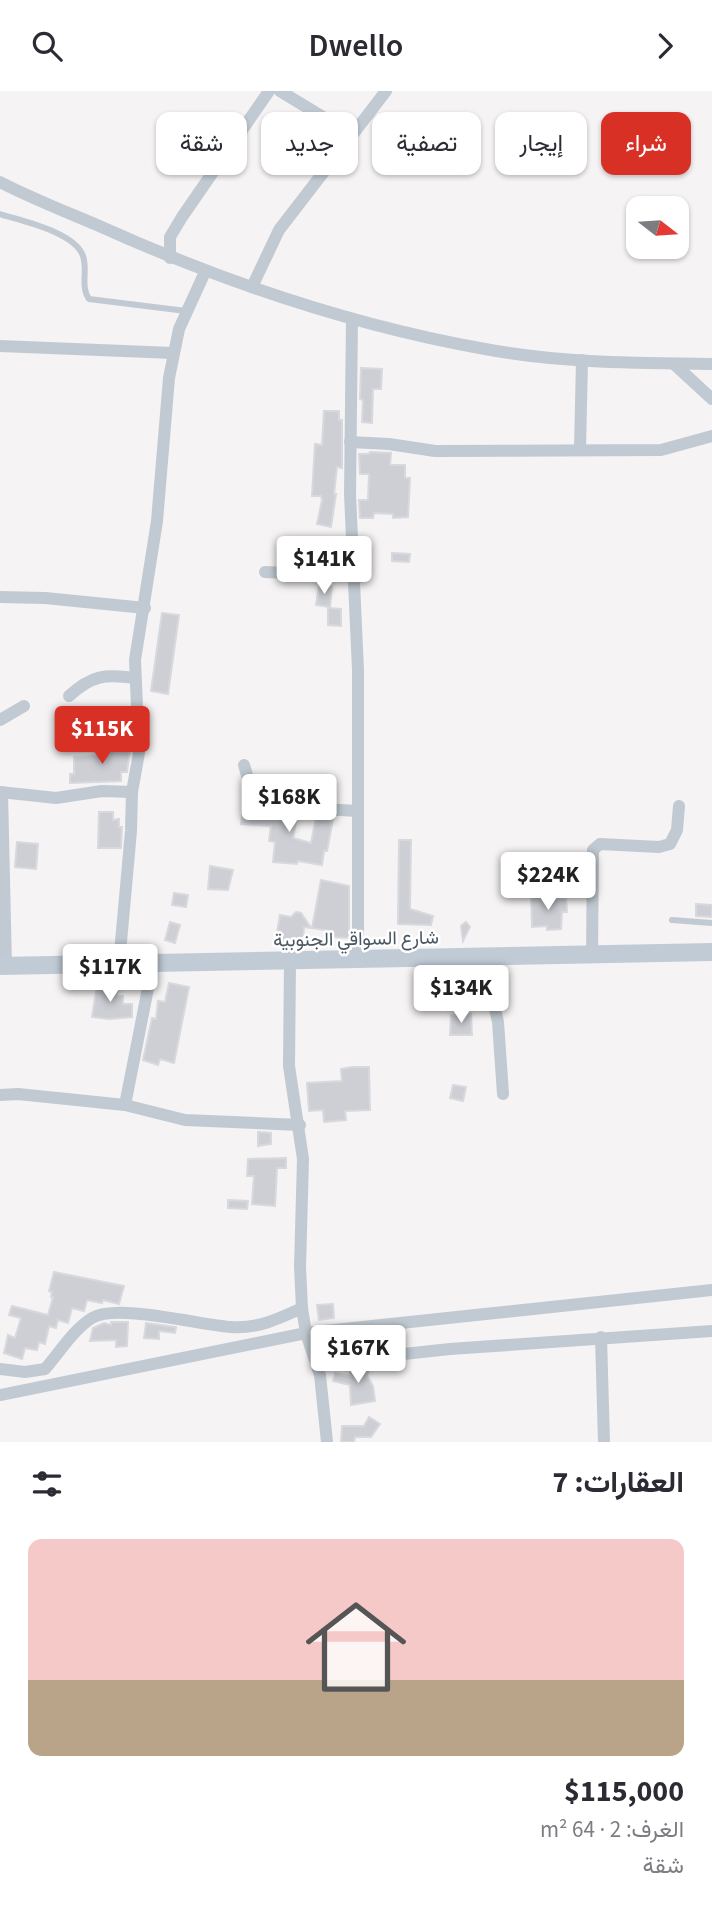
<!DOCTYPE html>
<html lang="ar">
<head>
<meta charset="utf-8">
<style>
	:root { --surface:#fff; --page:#f2f2f3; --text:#2b2b33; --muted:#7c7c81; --line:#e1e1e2; --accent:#d93025 }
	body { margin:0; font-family:"Source Sans 3",Vazirmatn,sans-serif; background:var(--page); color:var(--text); direction:rtl; height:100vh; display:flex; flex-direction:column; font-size:26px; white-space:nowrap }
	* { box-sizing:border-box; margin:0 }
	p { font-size:23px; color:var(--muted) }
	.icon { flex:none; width:38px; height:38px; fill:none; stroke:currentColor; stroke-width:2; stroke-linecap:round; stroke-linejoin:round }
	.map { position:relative; height:1351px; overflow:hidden; direction:ltr }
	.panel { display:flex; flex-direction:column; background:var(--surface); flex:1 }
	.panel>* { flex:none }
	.hud { position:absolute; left:21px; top:21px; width:670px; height:63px; direction:rtl; display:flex; gap:14px }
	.needle { width:46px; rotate:107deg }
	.fabs { position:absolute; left:626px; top:105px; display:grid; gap:14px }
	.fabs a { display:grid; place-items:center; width:63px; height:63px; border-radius:14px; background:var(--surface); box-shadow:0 2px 5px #0004; font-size:35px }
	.price { position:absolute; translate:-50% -60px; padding:0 16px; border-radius:7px; background:#fff; color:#222; font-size:23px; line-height:46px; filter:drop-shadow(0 2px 4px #0008) }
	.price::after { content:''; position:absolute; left:50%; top:42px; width:21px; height:16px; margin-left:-10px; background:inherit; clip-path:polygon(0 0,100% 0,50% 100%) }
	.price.current { background:var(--accent); color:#fff }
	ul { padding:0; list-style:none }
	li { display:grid; align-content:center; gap:14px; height:371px; padding:0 28px }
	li+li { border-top:2px solid var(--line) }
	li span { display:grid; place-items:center; height:217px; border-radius:14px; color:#555 }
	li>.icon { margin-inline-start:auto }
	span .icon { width:126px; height:126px; fill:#fffc; stroke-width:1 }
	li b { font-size:30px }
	h2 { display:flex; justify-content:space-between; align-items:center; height:84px; padding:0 28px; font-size:30px }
	.chip { padding:0 24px; border-radius:14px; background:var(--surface); box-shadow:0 2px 5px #0004; font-size:24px; line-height:63px }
	.chip.current { background:var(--accent); color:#fff }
	header { display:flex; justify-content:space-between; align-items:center; height:91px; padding:0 28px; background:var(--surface); font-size:32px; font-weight:600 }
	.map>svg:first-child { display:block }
</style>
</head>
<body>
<header><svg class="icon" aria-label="forward" viewBox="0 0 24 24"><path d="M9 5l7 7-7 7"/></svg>Dwello<svg class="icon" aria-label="search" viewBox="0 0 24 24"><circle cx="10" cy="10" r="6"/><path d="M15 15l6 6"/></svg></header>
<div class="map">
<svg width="712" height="1351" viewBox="0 0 712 1351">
	<rect width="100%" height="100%" fill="#f5f3f3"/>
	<!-- building -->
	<g fill="#cdcfd5" stroke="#d7d9de" stroke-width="2">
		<polygon points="361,277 382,278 381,298 373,298 372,332 362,331 363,309 360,308"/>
		<polygon points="324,320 339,320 339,329 342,329 342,377 337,376 334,403 336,403 331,436 317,433 322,409 321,405 312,405 315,353 322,354"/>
		<polygon points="370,361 391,362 390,374 405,374 405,387 410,387 408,426 393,427 393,423 374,422 373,427 360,427 359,409 368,409 369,383 360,383 359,363 369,363"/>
		<polygon points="392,462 410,463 409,471 392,470"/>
		<polygon points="319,495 332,496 330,516 316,514"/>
		<polygon points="328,517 341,518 341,535 328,534"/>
		<polygon points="162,522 179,524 168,603 151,600"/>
		<polygon points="121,649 130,649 130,657 127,681 121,681 121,690 70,692 70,683 74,683 74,666 108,664 108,659 121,659"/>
		<polygon points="244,706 265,713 269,716 268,720 284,725 297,725 293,747 311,752 316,726 333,728 327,760 324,760 322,774 298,770 297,773 273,771 275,751 269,750 271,735 241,733"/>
		<polygon points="99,721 113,721 113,729 119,728 119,736 122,736 121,757 98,757"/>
		<polygon points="399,749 411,749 410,818 433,825 431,834 398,833"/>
		<polygon points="17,751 38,753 36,778 15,776"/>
		<polygon points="210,775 233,779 228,799 208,798"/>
		<polygon points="321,789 349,795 349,847 330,846 330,840 312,837"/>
		<polygon points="174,802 188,804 186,816 172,814"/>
		<polygon points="552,804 552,807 566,807 567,821 562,821 561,838 547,839 547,835 532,836 531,805"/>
		<polygon points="696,813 712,814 712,826 696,825"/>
		<polygon points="296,821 301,822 311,837 304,836 303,849 296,849 295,852 276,848 280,824 291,826"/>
		<polygon points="170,831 180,834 175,852 165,849"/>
		<polygon points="466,831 470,836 463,850 461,835"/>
		<polygon points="169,892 189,896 174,972 160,968 158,974 143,969 152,927 156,928 158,910 165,911"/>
		<polygon points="97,894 117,895 117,905 123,905 123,913 132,913 132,926 109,928 92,926"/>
		<polygon points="471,923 472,944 450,944 451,924"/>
		<polygon points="352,976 369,976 370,1019 345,1020 346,1029 324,1031 323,1019 309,1020 307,992 342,990 341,978"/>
		<polygon points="453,994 466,996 463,1010 450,1007"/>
		<polygon points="258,1041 271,1042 271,1053 258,1055"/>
		<polygon points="286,1067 286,1077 277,1077 275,1115 252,1113 254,1085 247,1085 248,1068"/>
		<polygon points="228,1109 248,1110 247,1118 228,1117"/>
		<polygon points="54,1181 124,1195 119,1213 103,1209 102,1212 87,1209 84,1220 72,1217 68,1232 58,1229 56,1237 49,1235 45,1253 39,1251 37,1259 25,1257 22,1268 4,1262 8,1244 15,1247 21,1227 9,1224 12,1215 48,1224 53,1206 51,1206 52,1201 49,1200"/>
		<polygon points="333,1213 334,1227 319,1229 317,1214"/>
		<polygon points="111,1231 128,1231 127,1255 116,1256 116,1249 90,1250 93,1237 104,1232 111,1234"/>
		<polygon points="146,1232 176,1236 175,1242 159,1240 159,1248 144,1247"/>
		<polygon points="364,1276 369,1278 367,1285 373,1295 375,1310 351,1314 350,1294 333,1290 335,1282 349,1285 352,1277"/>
		<polygon points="369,1326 380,1333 371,1346 355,1346 354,1351 341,1351 342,1335 364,1335"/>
	</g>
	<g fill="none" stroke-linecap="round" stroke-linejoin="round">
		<!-- lane -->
		<g stroke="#c1cad2" stroke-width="6">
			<path d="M0,123C22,130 75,141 83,165C88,179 80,195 89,208L186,220"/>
			<polyline points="672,829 712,832"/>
		</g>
		<!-- street -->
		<g stroke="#c1cad2" stroke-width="12">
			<polyline points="280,0 351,43"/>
			<path d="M0,91C31,107 64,120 97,134C221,190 350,234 485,258C559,272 636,272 712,273"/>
			<polyline points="170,167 170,146 182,126 269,0"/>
			<polyline points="252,196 279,139 386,0"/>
			<polyline points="352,228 350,403 358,579 358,868"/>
			<polyline points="0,255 173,262"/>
			<polyline points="674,273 712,308"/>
			<polyline points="350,351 389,353 435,360 661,359 712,345"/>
			<polyline points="580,358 582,269"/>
			<polyline points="265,481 353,485"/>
			<polyline points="0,506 45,507 145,517"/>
			<path d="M69,605C92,584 105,583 135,587"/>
			<polyline points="0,629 24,615"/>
			<polyline points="244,674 249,691 284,716 358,720"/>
			<polyline points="0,701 56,707 102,700 132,701"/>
			<polyline points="2,701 6,875"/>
			<polyline points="592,863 593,759 600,753 659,756 670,753 677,739 679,715"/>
			<polyline points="483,866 498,931 503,1003"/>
			<polyline points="290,870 289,975 303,1068 300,1176 302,1217 306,1242 320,1284 327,1351"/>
			<polyline points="119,873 131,740 132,701 139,662 135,569 157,430 169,287 179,238 205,181"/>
			<polyline points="0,1004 18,1003 125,1014 185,1029 300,1034"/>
			<polyline points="125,1014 153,872"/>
			<polyline points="601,1246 604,1351"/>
			<polyline points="313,1263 348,1269 450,1258 712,1240"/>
			<path d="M0,1278L25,1281L45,1278C59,1262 74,1238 92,1227C117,1212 200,1234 231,1236C257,1238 278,1228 302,1217"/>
			<polyline points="0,1304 306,1242 712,1199"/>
		</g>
		<!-- secondary -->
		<polyline stroke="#c1cbd6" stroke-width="18" points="0,875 712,861"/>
	</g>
	<g text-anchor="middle" stroke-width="5" stroke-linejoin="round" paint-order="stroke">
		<!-- street labels -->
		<g font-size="19" fill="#4a5661" stroke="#fff">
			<text transform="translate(356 847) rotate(-1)" y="7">شارع السواقي الجنوبية</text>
		</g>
	</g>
</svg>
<div class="fabs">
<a><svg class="needle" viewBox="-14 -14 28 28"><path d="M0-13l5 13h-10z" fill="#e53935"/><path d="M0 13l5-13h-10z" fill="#7c7c81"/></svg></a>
</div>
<b class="price" style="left:324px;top:505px">$141K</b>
<b class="price current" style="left:102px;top:675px">$115K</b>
<b class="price" style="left:289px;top:743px">$168K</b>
<b class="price" style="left:548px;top:821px">$224K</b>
<b class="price" style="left:110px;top:913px">$117K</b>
<b class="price" style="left:461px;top:934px">$134K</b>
<b class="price" style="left:358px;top:1294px">$167K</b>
<div class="hud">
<a class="chip current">شراء</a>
<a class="chip">إيجار</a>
<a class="chip">تصفية</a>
<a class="chip">جديد</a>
<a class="chip">شقة</a>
</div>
</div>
<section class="panel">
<h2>العقارات: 7<svg class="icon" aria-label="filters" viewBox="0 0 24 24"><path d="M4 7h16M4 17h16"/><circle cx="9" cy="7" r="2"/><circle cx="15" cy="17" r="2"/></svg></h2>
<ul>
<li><span style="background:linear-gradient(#f6c9c9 65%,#b9a48a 0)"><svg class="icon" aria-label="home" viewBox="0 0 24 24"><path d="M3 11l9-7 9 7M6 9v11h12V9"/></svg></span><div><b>$115,000</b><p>الغرف: 2 · 64 m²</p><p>شقة</p></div></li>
</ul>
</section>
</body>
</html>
